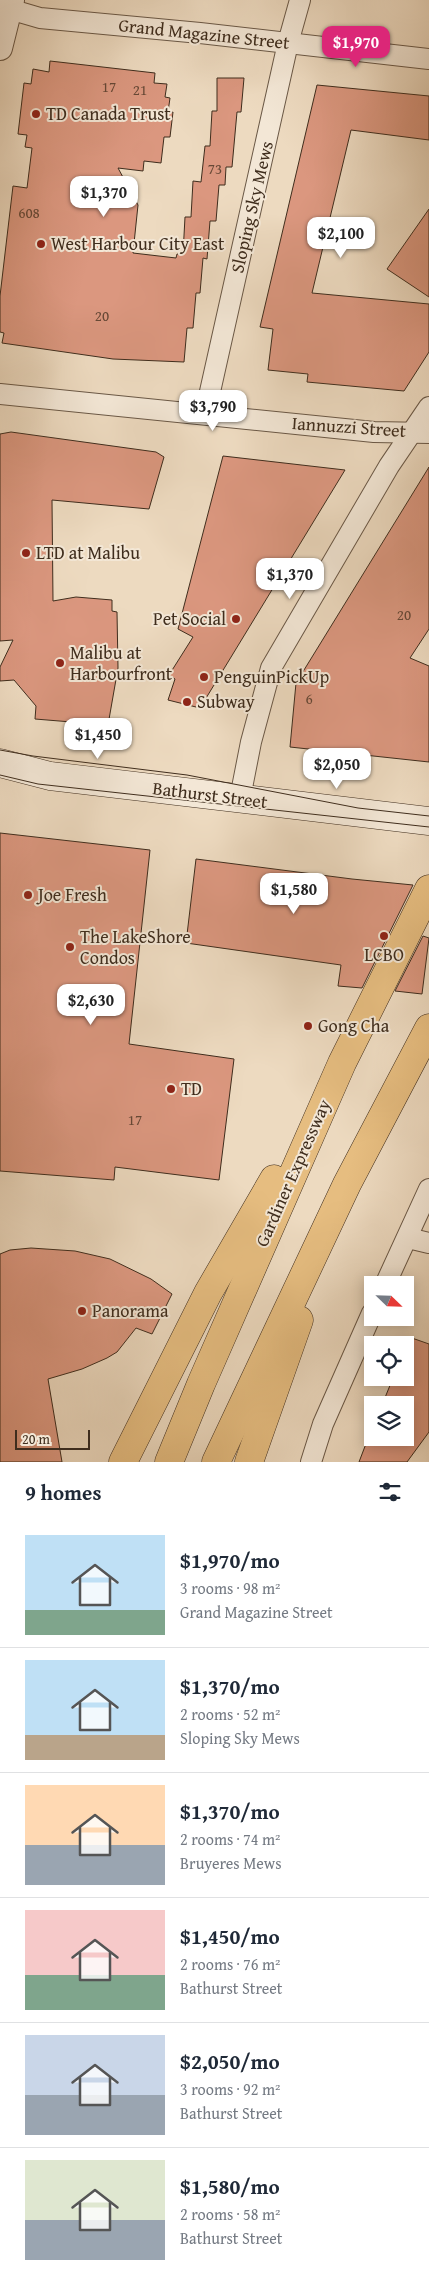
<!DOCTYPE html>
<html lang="en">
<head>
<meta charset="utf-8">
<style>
	:root { --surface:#fff; --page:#f6f6f7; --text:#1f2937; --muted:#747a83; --line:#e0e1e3; --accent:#db2777 }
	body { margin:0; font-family:"Gentium Book Plus",serif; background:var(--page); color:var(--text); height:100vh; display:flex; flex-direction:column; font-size:19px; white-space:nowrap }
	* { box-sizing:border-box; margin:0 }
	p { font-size:16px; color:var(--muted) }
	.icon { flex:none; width:28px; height:28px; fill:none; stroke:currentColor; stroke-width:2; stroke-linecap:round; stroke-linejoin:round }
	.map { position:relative; height:1462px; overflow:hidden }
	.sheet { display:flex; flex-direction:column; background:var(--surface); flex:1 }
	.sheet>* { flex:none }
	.needle { width:32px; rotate:113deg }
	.tools { position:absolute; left:364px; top:1276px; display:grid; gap:10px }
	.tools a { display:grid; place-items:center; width:50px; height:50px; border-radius:0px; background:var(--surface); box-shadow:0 2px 12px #0003; font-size:25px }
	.scale { position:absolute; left:15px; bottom:12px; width:75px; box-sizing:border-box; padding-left:5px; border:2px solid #3f2d1d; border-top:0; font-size:14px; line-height:18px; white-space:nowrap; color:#3f2d1d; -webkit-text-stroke:4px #f3e7d6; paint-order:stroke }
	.price { position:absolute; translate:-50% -42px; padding:0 11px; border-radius:10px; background:#fff; color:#222; font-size:16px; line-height:32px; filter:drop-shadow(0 1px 2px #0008) }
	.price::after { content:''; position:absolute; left:50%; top:30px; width:15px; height:11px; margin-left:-8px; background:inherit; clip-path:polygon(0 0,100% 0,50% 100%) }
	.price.on { background:var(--accent); color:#fff }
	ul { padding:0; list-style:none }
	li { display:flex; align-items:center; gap:15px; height:125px; padding:0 25px }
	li+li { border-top:1px solid var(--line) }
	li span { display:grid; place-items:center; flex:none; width:140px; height:100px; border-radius:0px; color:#555 }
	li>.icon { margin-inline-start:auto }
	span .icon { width:60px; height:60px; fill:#fffc; stroke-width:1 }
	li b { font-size:21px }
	h2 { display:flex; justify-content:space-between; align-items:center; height:60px; padding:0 25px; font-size:21px }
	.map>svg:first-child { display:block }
</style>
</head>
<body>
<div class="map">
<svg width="429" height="1462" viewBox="0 0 429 1462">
	<rect width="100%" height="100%" fill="#eddac0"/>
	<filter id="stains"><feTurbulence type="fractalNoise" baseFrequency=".004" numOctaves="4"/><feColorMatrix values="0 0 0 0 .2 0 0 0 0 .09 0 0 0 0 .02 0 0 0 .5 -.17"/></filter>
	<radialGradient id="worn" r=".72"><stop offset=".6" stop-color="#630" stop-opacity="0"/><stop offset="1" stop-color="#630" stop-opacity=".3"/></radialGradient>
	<!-- building -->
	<g fill="#db977f" stroke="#3f2d1d">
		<polygon points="50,61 155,73 154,83 167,84 165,97 170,98 168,112 173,112 170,137 164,137 161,163 144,161 143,171 118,168 138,205 133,253 176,258 177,254 183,254 185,217 191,217 193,181 201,182 205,146 210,146 212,111 217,111 217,78 244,78 241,112 237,112 232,167 226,167 225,185 219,185 216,221 210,221 207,259 203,258 200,293 196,293 193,328 187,328 184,362 113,359 2,343 4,333 0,332 0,296 13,186 27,188 32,148 25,147 27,135 18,134 24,83 31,84 33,69 49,72"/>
		<polygon points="317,85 429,96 429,140 351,130 312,293 429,304 429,352 404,391 307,382 308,374 268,370 273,329 260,327"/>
		<polygon points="429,209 429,297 387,269"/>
		<polygon points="11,432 156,452 164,457 149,509 52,500 53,601 76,597 112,600 112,611 117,612 118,668 108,725 35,719 36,706 14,680 0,681 0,667 13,640 0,641 0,434"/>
		<polygon points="223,456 345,470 200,708 168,700 175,679 169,675 193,637 178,629"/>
		<polygon points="429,467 429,629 410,658 429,666 429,762 290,747 296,683"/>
		<polygon points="0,833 150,850 129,1044 234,1059 219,1180 115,1167 114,1180 0,1171"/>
		<polygon points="196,859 352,879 413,885 362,988 338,986 341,965 186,943"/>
		<polygon points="423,936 429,938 422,994 395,991"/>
		<polygon points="31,1248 75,1251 110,1259 151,1279 172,1294 152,1334 136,1328 117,1352 107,1358 82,1369 48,1379 62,1462 0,1462 0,1254 10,1250"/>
		<polygon points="409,1337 429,1344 429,1432 407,1462 359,1462 372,1428 372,1438 405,1438 405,1405 382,1405 393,1378 405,1378 405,1348"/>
	</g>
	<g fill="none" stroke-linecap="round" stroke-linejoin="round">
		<!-- minor casing -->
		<g stroke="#6a5846" stroke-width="22">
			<g id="minor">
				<polyline points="9,9 40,18 200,33 429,59"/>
				<polyline points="0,394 374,432 429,433"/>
				<polyline points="205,414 288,43 300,0"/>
				<polyline points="240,798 251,742 271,668 389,466 429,407"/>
				<polyline points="408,1238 429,1243"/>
				<polyline points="385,1285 429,1189"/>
				<polyline points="311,1462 323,1424 372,1313"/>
			</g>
		</g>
		<!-- tertiary casing -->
		<g stroke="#6a5846" stroke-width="26">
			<polyline id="tertiary" points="0,48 12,0"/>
		</g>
		<!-- secondary casing -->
		<g stroke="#3f2d1d" stroke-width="29">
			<polyline id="secondary" points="0,763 50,776 429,821"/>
		</g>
		<!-- motorway casing -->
		<g stroke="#3f2d1d" stroke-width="29">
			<g id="motorway">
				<polyline points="123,1462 208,1293 274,1179"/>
				<polyline points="169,1462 201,1384 342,1063 429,889"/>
				<polyline points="216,1462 347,1184 429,1028"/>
				<polyline points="249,1462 299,1320"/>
			</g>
		</g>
		<!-- minor -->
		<use href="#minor" stroke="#f3e7d6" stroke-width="20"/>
		<!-- tertiary -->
		<use href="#tertiary" stroke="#f3e7d6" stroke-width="24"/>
		<!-- secondary -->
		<use href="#secondary" stroke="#f3e7d6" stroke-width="28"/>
		<!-- motorway -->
		<use href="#motorway" stroke="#e6bd80" stroke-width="28"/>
		<!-- tram -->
		<g stroke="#3f2d1d" stroke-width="1">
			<polyline points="0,750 33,756 187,775 358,808 429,816"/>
			<polyline points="0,775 38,784 429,827"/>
		</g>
	</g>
	<!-- markers -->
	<g fill="#8f2418" stroke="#f3e7d6" stroke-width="2">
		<circle cx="36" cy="114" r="5"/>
		<circle cx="41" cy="244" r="5"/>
		<circle cx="26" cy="553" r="5"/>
		<circle cx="236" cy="619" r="5"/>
		<circle cx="60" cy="663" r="5"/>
		<circle cx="204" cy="677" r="5"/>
		<circle cx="187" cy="702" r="5"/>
		<circle cx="28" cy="895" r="5"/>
		<circle cx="384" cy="936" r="5"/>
		<circle cx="70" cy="947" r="5"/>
		<circle cx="308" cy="1026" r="5"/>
		<circle cx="171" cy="1089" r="5"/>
		<circle cx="82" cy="1311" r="5"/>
	</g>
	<g text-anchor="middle" stroke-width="4" stroke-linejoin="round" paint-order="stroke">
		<!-- number labels -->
		<g font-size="15" fill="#664836">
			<text x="109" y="92">17</text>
			<text x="140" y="95">21</text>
			<text x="215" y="174">73</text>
			<text x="29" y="218">608</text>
			<text x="102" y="321">20</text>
			<text x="404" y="620">20</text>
			<text x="309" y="704">6</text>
			<text x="135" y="1125">17</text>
		</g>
		<!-- street labels -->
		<g font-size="18" fill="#3f2d1d" stroke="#f3e7d6">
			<text transform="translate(204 34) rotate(6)" y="6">Grand Magazine Street</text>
			<text transform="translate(252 207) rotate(-77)" y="6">Sloping Sky Mews</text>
			<text transform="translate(349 427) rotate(4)" y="6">Iannuzzi Street</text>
			<text transform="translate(210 795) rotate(7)" y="6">Bathurst Street</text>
			<text transform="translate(293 1173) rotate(-66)" y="6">Gardiner Expressway</text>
		</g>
		<!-- poi labels -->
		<g font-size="18" fill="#3f2d1d" stroke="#f3e7d6" text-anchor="start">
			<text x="46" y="120">TD Canada Trust</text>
			<text x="51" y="250">West Harbour City East</text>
			<text x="36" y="559">LTD at Malibu</text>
			<text x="226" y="625" text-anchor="end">Pet Social</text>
			<text x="70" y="659">Malibu at<tspan x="70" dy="21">Harbourfront</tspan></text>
			<text x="214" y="683">PenguinPickUp</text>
			<text x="197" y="708">Subway</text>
			<text x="38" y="901">Joe Fresh</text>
			<text x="80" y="943">The LakeShore<tspan x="80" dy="21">Condos</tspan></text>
			<text x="384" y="961" text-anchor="middle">LCBO</text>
			<text x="318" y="1032">Gong Cha</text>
			<text x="181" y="1095">TD</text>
			<text x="92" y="1317">Panorama</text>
		</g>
	</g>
	<rect width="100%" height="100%" filter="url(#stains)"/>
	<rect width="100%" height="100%" fill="url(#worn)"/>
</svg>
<div class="tools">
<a><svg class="needle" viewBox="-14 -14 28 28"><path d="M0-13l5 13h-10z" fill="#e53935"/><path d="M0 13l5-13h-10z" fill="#747a83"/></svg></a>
<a><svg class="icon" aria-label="locate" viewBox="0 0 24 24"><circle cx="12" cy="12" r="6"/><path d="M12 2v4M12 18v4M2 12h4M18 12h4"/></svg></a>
<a><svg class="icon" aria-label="layers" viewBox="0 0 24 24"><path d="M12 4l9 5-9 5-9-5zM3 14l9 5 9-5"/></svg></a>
</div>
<div class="scale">20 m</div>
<b class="price on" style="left:356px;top:68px">$1,970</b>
<b class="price" style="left:104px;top:218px">$1,370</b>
<b class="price" style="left:341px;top:259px">$2,100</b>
<b class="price" style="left:213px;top:432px">$3,790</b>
<b class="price" style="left:290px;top:600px">$1,370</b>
<b class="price" style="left:98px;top:760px">$1,450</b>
<b class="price" style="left:337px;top:790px">$2,050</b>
<b class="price" style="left:294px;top:915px">$1,580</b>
<b class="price" style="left:91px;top:1026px">$2,630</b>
</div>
<section class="sheet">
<h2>9 homes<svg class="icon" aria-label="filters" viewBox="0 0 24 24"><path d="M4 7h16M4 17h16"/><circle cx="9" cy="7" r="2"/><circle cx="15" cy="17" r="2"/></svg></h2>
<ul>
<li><span style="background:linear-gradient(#bfe0f5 75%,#7fa58c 0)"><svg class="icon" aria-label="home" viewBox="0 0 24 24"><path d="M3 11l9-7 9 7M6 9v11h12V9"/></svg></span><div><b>$1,970/mo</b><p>3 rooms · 98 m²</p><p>Grand Magazine Street</p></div></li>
<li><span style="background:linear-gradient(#bfe0f5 75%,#b9a48a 0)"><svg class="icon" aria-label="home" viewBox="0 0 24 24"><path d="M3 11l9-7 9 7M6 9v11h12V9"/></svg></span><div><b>$1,370/mo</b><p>2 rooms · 52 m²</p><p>Sloping Sky Mews</p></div></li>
<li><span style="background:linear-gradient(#ffd9b3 60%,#9aa5b1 0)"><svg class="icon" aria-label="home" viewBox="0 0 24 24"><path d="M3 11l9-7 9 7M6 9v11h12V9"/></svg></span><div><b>$1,370/mo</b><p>2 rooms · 74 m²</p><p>Bruyeres Mews</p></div></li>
<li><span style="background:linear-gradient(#f6c9c9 65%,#7fa58c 0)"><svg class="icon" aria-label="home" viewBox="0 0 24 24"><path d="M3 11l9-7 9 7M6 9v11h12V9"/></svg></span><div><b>$1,450/mo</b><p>2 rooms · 76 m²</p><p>Bathurst Street</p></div></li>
<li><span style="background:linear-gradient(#c9d6e8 60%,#9aa5b1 0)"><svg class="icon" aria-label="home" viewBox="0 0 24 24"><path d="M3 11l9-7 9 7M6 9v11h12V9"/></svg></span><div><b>$2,050/mo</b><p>3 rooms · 92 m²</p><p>Bathurst Street</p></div></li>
<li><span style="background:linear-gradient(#dfe7d0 60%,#9aa5b1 0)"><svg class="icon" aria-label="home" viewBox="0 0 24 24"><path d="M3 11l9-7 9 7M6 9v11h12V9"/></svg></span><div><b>$1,580/mo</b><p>2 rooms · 58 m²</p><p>Bathurst Street</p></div></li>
</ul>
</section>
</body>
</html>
